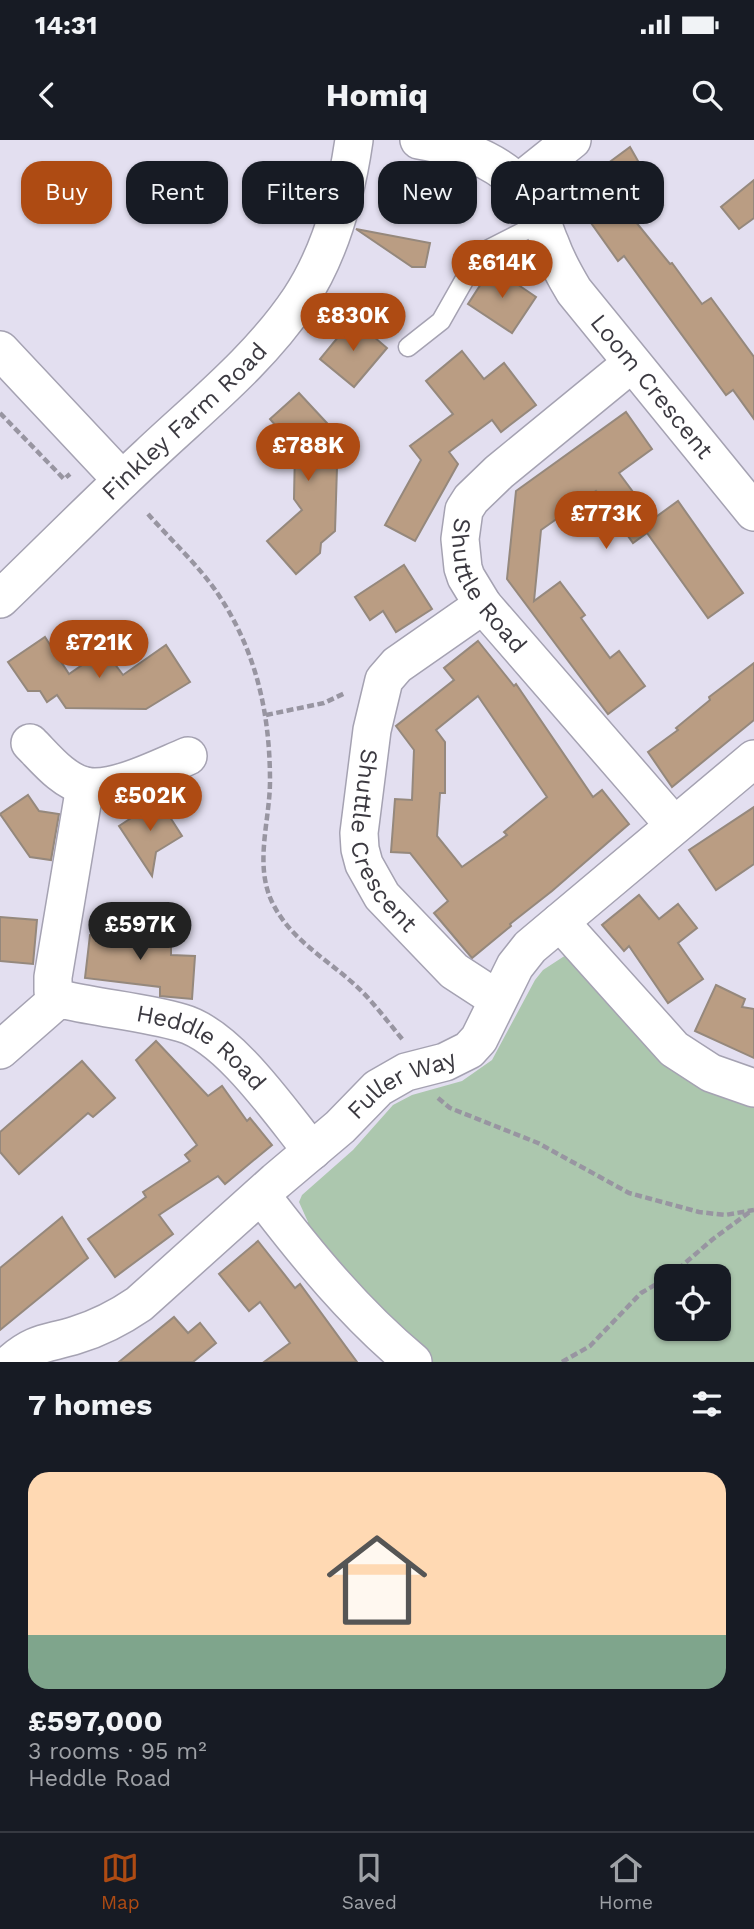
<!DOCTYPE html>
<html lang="en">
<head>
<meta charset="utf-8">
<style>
	:root { --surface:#171b24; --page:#242831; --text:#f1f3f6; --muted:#9ea1a6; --line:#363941; --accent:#ae4b13 }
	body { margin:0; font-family:"Work Sans",sans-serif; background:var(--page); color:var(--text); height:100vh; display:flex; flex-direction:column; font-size:26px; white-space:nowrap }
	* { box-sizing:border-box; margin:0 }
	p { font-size:23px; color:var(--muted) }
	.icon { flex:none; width:38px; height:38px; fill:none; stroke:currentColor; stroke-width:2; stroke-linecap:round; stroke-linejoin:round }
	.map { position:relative; height:1222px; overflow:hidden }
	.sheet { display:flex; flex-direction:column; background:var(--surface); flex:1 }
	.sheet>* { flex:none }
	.banner { position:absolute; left:21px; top:21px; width:712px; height:63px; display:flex; gap:14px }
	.controls { position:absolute; left:654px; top:1124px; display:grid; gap:14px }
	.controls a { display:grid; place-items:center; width:77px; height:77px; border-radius:14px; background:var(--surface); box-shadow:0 2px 5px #0004; font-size:35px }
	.price { position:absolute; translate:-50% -60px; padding:0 16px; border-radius:24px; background:var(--accent); color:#fff; font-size:23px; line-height:46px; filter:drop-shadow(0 2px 4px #0008) }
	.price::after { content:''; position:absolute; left:50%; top:42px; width:21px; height:16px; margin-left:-10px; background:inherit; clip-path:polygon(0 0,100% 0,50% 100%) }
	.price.active { background:#222; color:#fff }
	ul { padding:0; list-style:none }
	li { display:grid; align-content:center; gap:14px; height:371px; padding:0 28px }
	li span { display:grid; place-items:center; height:217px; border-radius:21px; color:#555 }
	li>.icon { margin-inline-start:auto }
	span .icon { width:126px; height:126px; fill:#fffc; stroke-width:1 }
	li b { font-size:30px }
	h2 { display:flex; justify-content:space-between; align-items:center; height:84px; padding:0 28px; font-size:30px }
	.tag { padding:0 24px; border-radius:21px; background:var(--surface); box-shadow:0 2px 5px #0004; font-size:24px; line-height:63px }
	.tag.active { background:var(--accent); color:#fff }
	.status { display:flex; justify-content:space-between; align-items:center; height:49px; padding:0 35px; background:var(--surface); direction:ltr }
	.status svg { height:19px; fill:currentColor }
	header { display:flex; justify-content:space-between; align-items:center; height:91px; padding:0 28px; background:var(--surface); font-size:32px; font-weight:700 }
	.tab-bar { display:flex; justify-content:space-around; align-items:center; height:98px; border-top:2px solid var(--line); background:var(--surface); font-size:19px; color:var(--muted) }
	.tab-bar a { display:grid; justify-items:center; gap:4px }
	.tab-bar .active { color:var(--accent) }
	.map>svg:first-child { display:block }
</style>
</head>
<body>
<div class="status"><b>14:31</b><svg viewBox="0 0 49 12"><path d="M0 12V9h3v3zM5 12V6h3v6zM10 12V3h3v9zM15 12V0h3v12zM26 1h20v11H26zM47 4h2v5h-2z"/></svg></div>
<header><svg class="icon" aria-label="back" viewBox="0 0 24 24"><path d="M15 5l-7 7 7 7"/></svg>Homiq<svg class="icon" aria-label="search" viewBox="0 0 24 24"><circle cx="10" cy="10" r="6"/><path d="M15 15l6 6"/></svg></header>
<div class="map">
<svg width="754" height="1222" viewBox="0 0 754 1222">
	<rect width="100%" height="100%" fill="#e3dff0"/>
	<!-- green -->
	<path fill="#acc7ae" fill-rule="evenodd" d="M566,815L754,960V1222H431L386,1179L306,1085L308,1082L299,1062L302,1055L353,1010L393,965L412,955L462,941L492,920L535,840L543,830ZM667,1136H719V1188H667Z"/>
	<!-- building -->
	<g fill="#ba9d83" stroke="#95887c" stroke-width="2" fill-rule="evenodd">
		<polygon points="630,7 663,65 635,81 670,124 672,123 702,164 711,158 754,217 754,279 733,250 726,255 624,116 618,121 569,52"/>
		<polygon points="754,40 754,78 739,89 721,67"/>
		<polygon points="356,89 430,103 425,127 412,127"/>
		<polygon points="492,127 536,157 512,193 468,164"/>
		<polygon points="353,179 387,208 354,247 320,219"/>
		<polygon points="462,211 484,239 504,223 536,265 501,292 492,280 449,312 458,324 415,401 385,385 421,320 410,306 453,274 426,241"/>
		<polygon points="299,253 338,295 335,391 321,403 320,413 296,434 267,401 302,370 294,359 295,308 270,279"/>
		<polygon points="626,272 652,309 619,333 653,379 678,361 743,453 708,478 647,393 633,403 596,351 541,390 534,461 560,442 585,475 581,478 610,518 619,511 645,546 608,574 507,439 516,351"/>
		<polygon points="404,425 432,469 396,492 383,471 370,480 355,457"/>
		<polygon points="45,497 69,534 85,523 114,523 123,535 166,505 190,542 146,569 66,568 57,555 47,562 40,551 28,551 8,522"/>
		<path d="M478,501L514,546L516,544L593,657L602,650L629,684L552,751L510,784L511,786L472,818L434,773L448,761L410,713L391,712L395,659L412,660L414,610L396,586L454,540L444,528ZM478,556L547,657L504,692L507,695L462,727L437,696L440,653H445V602L436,590Z"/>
		<polygon points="754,523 754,580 672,647 648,612 678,590 676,588 710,560 709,557"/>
		<polygon points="28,655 39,671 59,674 51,720 30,717 0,674"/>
		<polygon points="159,660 182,696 156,712 152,736 119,686"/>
		<polygon points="754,667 754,724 716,750 689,710"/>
		<polygon points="639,755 659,779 678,764 697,788 678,803 703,839 668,863 629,806 624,811 602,785"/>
		<polygon points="0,777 37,780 33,824 0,821"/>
		<polygon points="109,785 143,788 141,797 171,799 171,815 195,816 192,859 160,856 160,847 85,838 90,795 106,797"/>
		<polygon points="716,845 745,859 742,867 754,869 754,918 695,891"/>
		<polygon points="156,901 208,956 222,946 247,981 250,978 272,1005 225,1044 218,1036 159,1075 173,1094 115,1137 88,1099 146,1057 143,1052 190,1021 185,1015 197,1005 136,920"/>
		<polygon points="82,921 115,958 93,977 88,973 19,1034 0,1012 0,992"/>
		<polygon points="62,1077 88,1118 0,1190 0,1128"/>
		<polygon points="258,1101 295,1148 300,1144 357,1222 264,1222 290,1203 260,1162 249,1171 219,1134"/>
		<polygon points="174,1177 188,1193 200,1183 216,1203 193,1222 119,1222"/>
	</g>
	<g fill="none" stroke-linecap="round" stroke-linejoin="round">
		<!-- service casing -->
		<g stroke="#a5a2b2" stroke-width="21">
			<polyline id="service" points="408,207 441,181 479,114 542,82"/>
		</g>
		<!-- minor casing -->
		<g stroke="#a5a2b2" stroke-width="40">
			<g id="minor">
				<path id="s1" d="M419,0C465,8 513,24 536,68C542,79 545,92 550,103C556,120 565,136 574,151L754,372"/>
				<polyline points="517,44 572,0"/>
				<polyline points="0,210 122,340"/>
				<path id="s2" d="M632,223L499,332L471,359L464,370L460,399L463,428L466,437L483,465L674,685"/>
				<path id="s3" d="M0,459C50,411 98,362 149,315C201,266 260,219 300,159C331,112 346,55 354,0"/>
				<path id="s4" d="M483,465L397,525L384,540L372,590L359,693L360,709L364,724L382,756L454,831L497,859"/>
				<path d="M30,603C45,618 63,641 85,646C114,652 161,627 188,616"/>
				<polyline points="560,782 674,909 711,933 754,948"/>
				<polyline points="56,861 53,851 53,837 85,646"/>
				<path id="s5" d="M0,910L56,861L65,860C104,869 144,872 182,883C229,896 281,973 312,1011"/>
				<path d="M261,1055C306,1114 355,1174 413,1222"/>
				<path id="s6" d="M12,1222C36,1201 48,1204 76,1195C99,1188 120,1177 139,1164L276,1041L340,987L378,948L406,932L445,922L469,910L479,899L515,826L530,807L754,619"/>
			</g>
		</g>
		<!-- path -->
		<g stroke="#9895a1" stroke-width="4.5" stroke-dasharray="7 3.5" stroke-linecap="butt">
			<polyline points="0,273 64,339 70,334"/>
			<path d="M148,374C170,399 200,427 218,454C256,511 270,573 270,641C270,680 254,724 272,762C290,799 324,817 354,844C372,860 387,881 403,900"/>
			<polyline points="266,575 324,563 345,553"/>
			<polyline points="438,958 450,968 538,1003 629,1053 699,1072 725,1075 754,1070"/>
			<polyline points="670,1136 713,1099 751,1071"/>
			<polyline points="562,1222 590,1206 641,1153 667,1138"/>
		</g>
		<!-- service -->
		<use href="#service" stroke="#fff" stroke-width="18"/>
		<!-- minor -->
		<use href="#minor" stroke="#fff" stroke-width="37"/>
	</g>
	<g text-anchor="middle" stroke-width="6" stroke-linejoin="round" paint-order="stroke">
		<!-- street labels -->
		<g font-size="24" fill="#3c3a41" stroke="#f0ecfe">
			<text dy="8" stroke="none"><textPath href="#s1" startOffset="355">Loom Crescent</textPath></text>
			<text dy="8" stroke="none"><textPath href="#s3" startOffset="256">Finkley Farm Road</textPath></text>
			<text dy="8" stroke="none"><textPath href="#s2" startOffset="308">Shuttle Road</textPath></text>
			<text dy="8" stroke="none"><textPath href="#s4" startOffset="294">Shuttle Crescent</textPath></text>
			<text dy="8" stroke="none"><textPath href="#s5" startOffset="231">Heddle Road</textPath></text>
			<text dy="8" stroke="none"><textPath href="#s6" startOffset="486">Fuller Way</textPath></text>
		</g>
	</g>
</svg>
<div class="controls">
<a><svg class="icon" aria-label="locate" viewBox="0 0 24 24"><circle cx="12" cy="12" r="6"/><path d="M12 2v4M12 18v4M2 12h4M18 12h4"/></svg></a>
</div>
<b class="price" style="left:502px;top:160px">£614K</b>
<b class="price" style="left:353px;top:213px">£830K</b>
<b class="price" style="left:308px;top:343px">£788K</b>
<b class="price" style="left:606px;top:411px">£773K</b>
<b class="price" style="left:99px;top:540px">£721K</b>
<b class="price" style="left:150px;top:693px">£502K</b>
<b class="price active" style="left:140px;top:822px">£597K</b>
<div class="banner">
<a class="tag active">Buy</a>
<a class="tag">Rent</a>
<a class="tag">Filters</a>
<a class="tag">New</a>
<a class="tag">Apartment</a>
</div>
</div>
<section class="sheet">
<h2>7 homes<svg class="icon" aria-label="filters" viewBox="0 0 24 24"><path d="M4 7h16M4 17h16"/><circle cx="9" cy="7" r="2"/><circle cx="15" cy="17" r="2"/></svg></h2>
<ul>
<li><span style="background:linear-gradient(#ffd9b3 75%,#7fa58c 0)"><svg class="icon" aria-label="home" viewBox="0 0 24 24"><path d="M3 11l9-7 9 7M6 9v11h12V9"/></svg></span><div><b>£597,000</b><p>3 rooms · 95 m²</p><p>Heddle Road</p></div></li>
</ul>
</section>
<nav class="tab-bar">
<a class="active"><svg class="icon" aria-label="map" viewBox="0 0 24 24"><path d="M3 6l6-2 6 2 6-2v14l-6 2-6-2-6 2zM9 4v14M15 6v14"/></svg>Map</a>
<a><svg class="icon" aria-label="saved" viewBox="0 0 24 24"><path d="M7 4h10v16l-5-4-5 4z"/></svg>Saved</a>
<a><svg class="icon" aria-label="home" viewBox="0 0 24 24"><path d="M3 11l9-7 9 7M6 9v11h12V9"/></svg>Home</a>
</nav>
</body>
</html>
